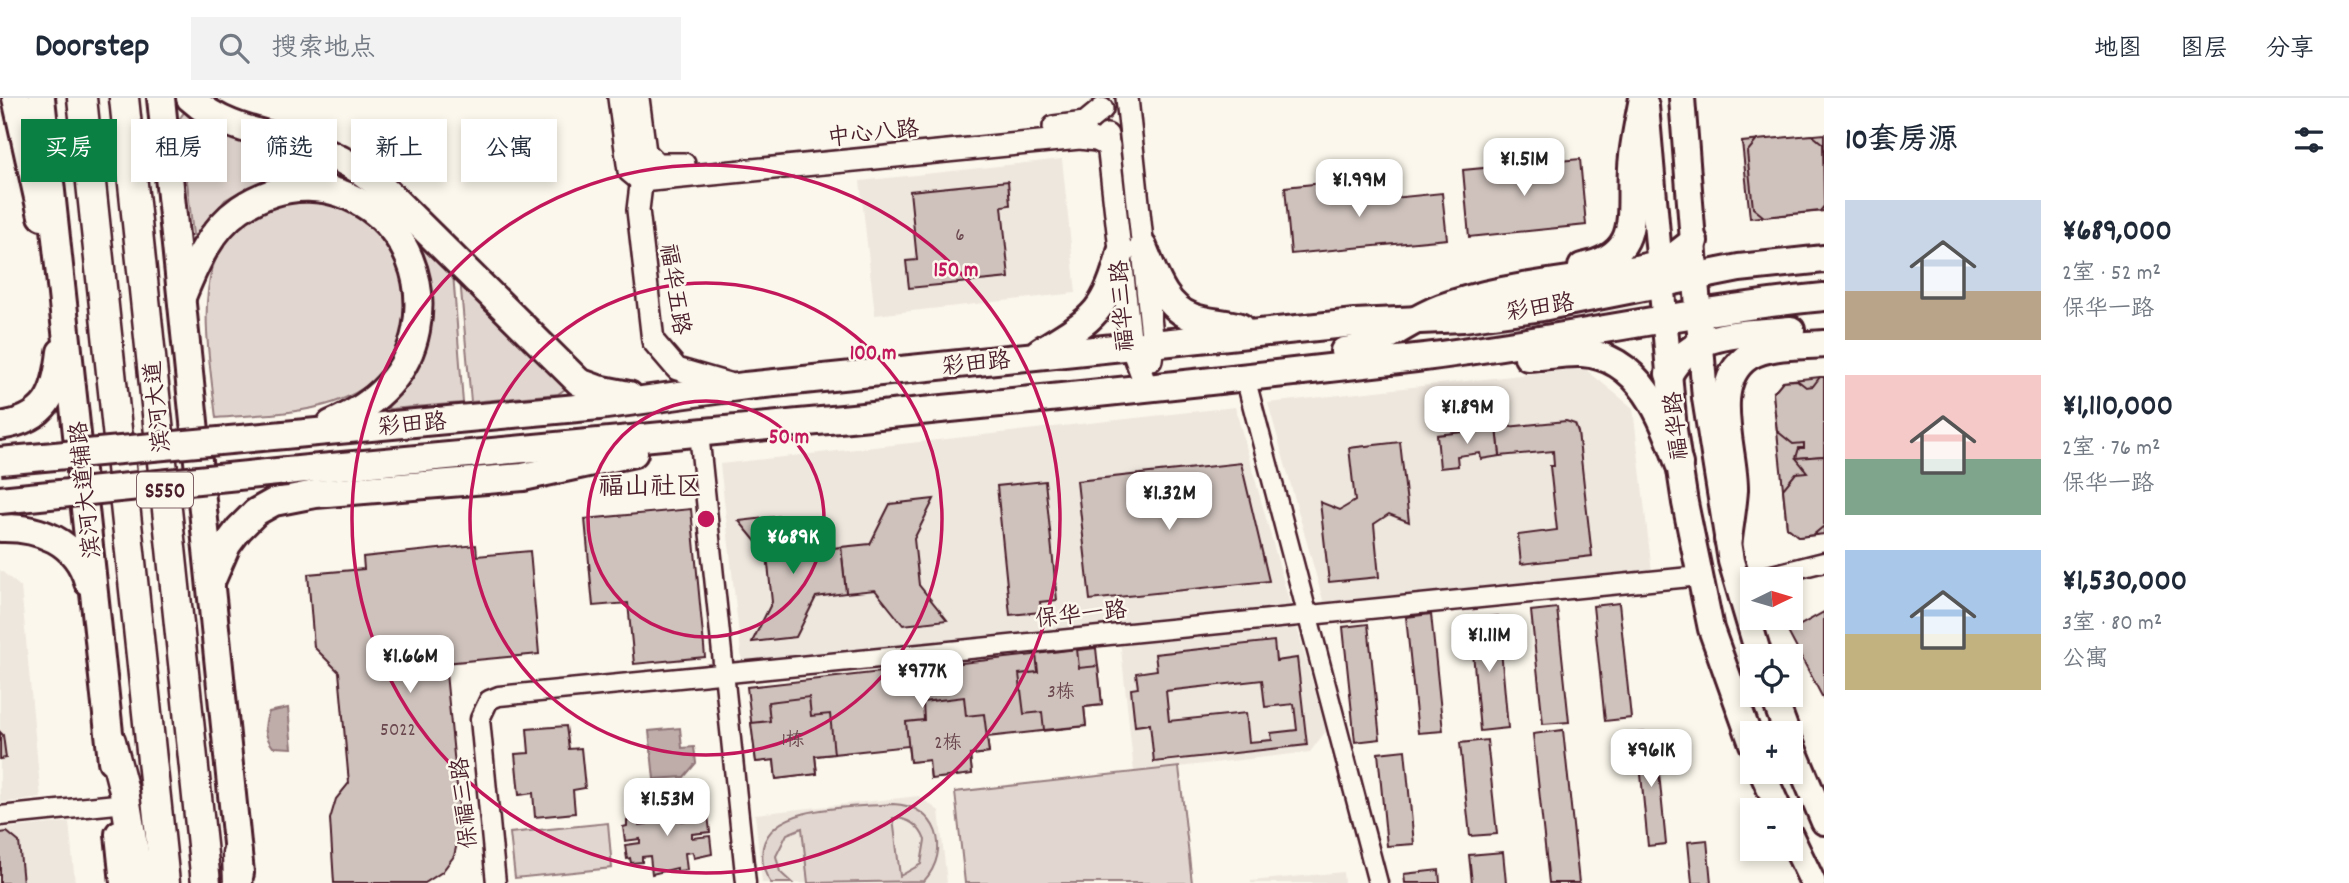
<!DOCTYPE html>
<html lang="zh">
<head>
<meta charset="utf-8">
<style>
	:root { --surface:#fff; --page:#f2f2f3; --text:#1f2937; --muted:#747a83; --line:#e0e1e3; --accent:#0b8043 }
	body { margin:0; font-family:Dekko,"LXGW WenKai TC",sans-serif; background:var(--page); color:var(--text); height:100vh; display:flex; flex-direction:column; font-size:26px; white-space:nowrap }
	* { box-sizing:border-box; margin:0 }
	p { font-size:23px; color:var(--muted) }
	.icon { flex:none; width:38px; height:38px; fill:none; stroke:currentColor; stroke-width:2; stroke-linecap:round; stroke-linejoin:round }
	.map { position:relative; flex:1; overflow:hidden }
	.side { display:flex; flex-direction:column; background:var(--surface); width:525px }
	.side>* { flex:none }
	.banner { position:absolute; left:21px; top:21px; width:665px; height:63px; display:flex; gap:14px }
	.needle { width:46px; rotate:85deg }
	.controls { position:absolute; left:1740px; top:469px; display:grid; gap:14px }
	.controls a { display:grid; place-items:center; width:63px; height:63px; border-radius:0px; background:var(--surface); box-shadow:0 4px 10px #0003; font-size:35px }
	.price { position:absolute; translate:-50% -60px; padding:0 16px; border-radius:14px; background:#fff; color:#222; font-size:23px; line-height:46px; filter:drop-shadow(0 2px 4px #0008) }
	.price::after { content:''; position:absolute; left:50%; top:42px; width:21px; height:16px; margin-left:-10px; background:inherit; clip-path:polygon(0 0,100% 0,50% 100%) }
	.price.current { background:var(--accent); color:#fff }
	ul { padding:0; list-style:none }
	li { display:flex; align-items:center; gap:21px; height:175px; padding:0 21px }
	li span { display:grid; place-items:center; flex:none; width:196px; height:140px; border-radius:0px; color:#555 }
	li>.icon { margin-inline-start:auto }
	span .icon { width:84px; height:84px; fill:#fffc; stroke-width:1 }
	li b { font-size:30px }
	h2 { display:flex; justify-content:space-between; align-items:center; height:84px; padding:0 21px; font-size:30px }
	.tag { padding:0 24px; border-radius:0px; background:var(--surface); box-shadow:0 4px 10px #0003; font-size:24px; line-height:63px }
	.tag.current { background:var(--accent); color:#fff }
	header { display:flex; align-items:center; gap:42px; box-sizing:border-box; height:98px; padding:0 35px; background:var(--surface); border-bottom:2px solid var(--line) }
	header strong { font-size:33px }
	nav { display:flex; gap:38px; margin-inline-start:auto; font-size:24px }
	.search { width:490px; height:63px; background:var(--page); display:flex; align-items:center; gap:18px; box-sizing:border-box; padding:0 24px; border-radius:0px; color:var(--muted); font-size:26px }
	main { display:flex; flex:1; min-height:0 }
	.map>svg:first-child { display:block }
</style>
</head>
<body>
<header>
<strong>Doorstep</strong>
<div class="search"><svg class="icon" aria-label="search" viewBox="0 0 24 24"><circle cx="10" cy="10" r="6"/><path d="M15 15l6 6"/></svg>搜索地点</div>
<nav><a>地图</a><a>图层</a><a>分享</a></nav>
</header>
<main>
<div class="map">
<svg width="1824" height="785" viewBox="0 0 1824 785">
	<rect width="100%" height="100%" fill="#fbf7ec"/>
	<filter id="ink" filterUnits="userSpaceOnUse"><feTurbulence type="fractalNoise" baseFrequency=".0143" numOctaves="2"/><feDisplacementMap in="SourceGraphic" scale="14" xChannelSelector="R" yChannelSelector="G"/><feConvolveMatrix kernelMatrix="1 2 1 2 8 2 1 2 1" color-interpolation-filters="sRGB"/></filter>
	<g filter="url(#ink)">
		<!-- built -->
		<g fill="#eee7de">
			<polygon points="1062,61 1076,195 875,217 860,83"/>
			<polygon points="1584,270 1633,310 1652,474 1324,506 1268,305"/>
			<polygon points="1235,309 1291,510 742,564 720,366"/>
			<polygon points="0,472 21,489 41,700 0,705"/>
			<polygon points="1295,522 1326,633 1310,654 1134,674 1120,541"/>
			<polygon points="919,698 939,713 947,785 762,785 755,716"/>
			<polygon points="69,724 75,785 0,785 0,731"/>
			<polygon points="1343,774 1344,785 1251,785 1251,783"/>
		</g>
		<!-- green -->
		<g fill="#e2d7d0" stroke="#967b7e" stroke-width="2" fill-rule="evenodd">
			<path d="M185,13L338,69L452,162L463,305L390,311L384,308C418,251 446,225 420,155L334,81L315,77L285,78L248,89L225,102L198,137H193L180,20Z"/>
			<path d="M317,102L352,112L395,145C400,167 410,195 410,218C410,227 402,239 398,248C368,319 281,314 216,320C205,221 179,111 317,102Z"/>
			<polygon points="459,169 568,289 558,296 471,304"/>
			<polygon points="1179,669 1192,785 965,785 955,694"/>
			<path d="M893,706C937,707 952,752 924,783L808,785L802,730L787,736L776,758L780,774L792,785H771C763,774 761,762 763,749C773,705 856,710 893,706ZM893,720C909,720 919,727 925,742L921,766L900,778Z"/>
			<polygon points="608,725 612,770 515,780 510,735"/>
		</g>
		<!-- water -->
		<g fill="#bfadaa" stroke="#907477" stroke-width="2">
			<path d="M288,610L292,650L273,649C264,638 263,627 269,614Z"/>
			<polygon points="680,630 682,650 694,649 696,665 684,679 654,681 649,633"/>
		</g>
		<!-- building -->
		<g fill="#cfc2bc" stroke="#4a1f2b" stroke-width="2" fill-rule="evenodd">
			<polygon points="1824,36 1824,113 1750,120 1742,44"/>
			<polygon points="1812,37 1823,46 1824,108 1820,113 1764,119 1753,110 1747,54 1757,42"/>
			<polygon points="1580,61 1586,127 1469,139 1463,72"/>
			<polygon points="1352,82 1354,104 1442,95 1447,141 1291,156 1285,89"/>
			<polygon points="1008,83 1010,107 1002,108 1009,180 909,190 906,163 917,162 910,93"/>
			<polygon points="1820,279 1824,279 1824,436 1799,439 1787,429 1773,295 1783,283"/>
			<polygon points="1820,279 1824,279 1824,358 1796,360 1799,350 1804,350 1804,345 1793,346 1777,333 1773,295 1783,283 1797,282 1806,289 1813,288"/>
			<polygon points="1566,323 1575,326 1578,334 1592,458 1521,466 1518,437 1557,432 1550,368 1554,368 1553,353 1500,358 1497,330"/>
			<polygon points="1497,330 1500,358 1481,361 1480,355 1457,358 1458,368 1440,370 1437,337"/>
			<polygon points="1400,344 1409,424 1389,416 1374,426 1379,479 1329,484 1320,404 1340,412 1355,403 1349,350"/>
			<polygon points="1824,358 1824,428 1813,437 1799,439 1787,429 1783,391 1796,375 1807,374 1796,360"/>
			<polygon points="1241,365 1269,483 1090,502 1077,383"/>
			<polygon points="1045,383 1057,502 1040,504 1041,514 1010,517 997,388"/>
			<polygon points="934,401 914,441 919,487 947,522 903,527 875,492 846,495 841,449 870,446 890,406"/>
			<polygon points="691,411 705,559 634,566 628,505 593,508 585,421"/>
			<polygon points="783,418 811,453 841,449 846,495 816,499 796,539 752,544 772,504 767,457 739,423"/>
			<polygon points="476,447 477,458 530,453 539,556 445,565 461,729 454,758 442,774 425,785 334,785 330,721 336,701 349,685 339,574 314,549 308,476 364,471 363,459"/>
			<polygon points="1619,505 1631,620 1605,623 1593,508"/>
			<polygon points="1557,510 1569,624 1543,626 1531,513"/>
			<polygon points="1824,514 1824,602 1788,534"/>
			<polygon points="1431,516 1443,633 1418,635 1406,519"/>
			<polygon points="1498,518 1508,630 1480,633 1470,521"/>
			<polygon points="1368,526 1380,641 1355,644 1343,529"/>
			<path d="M1274,543L1276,563L1297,560L1307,647L1154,664L1150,626L1135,628L1131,591L1138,590L1136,575L1157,572L1155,556ZM1262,582L1265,609L1294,606L1297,632L1271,635L1272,642L1249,644L1246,615L1169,623L1166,593Z"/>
			<polygon points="1096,550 1102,607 1084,609 1086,628 987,639 989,655 970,657 972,676 931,681 929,662 910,664 908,648 815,658 817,676 776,681 774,662 756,664 747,589"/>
			<polygon points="1077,551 1079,570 1098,568 1102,607 1084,609 1086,628 1044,632 1042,614 1024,616 1019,576 1038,574 1036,556"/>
			<polygon points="809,599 811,618 830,616 834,656 815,658 817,676 776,681 774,662 756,664 751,625 770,623 768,604"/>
			<polygon points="964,599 966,618 984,616 989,655 970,657 972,676 931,681 929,662 910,664 906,624 924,622 923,604"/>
			<polygon points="566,628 569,651 581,650 585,690 573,692 575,715 535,719 533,695 519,697 515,656 529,655 527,631"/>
			<polygon points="1563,632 1579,785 1549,785 1533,636"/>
			<polygon points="0,634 3,637 6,660 0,661"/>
			<polygon points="1655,634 1666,746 1648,748 1637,635"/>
			<polygon points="1487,642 1497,736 1470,738 1460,645"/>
			<polygon points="1405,652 1414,746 1387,748 1378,655"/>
			<polygon points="680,705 682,723 690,722 689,716 708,717 710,734 692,736 692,740 710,738 712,756 694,760 693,754 685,755 687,772 677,773 677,770 652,776 650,758 642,759 642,764 631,765 630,760 627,761 625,747 640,745 640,741 625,743 623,729 627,728 627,723 638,722 639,727 647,726 645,709 654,708 655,711"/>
			<polygon points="7,734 19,744 23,785 0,785 0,735"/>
			<polygon points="1707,742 1711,785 1692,785 1688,744"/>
			<polygon points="1503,754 1506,785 1472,785 1469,757"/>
			<polygon points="1439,772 1440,785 1405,785 1404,776"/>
		</g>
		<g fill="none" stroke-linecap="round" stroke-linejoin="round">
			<!-- minor casing -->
			<g stroke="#4a1f2b" stroke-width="23">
				<g id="minor">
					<polyline points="1245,279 1378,785"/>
					<polyline points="699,335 746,785"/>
					<polyline points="1756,481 1824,464"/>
					<polyline points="0,718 116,706"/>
					<polyline points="496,785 480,621 489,602 499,598 1700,478"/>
				</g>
			</g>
			<!-- tertiary casing -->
			<g stroke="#4a1f2b" stroke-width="26">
				<g id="tertiary">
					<polyline points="619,0 629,73 641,83 1080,40 1096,42 1109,48"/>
					<polyline points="638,0 645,54 638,112 653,243 677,271 729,286"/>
					<polyline points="1127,0 1153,247 1151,262"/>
					<polyline points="1054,29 1085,25 1102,11"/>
					<polyline points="1107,37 1131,248 1146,288"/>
					<polyline points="645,54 657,66 684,66"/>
				</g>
			</g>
			<!-- secondary casing -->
			<g stroke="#4a1f2b" stroke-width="30">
				<g id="secondary">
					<polyline points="1682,0 1705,300 1731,463 1759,558"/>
					<polyline points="1646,8 1674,332 1685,405 1711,531 1752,646"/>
					<polyline points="1773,597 1787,635"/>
					<polyline points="1790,643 1824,724"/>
					<polyline points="1762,674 1779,712"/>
					<polyline points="1790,737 1813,785"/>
				</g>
			</g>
			<!-- primary casing -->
			<g stroke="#4a1f2b" stroke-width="32">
				<g id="primary">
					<polyline points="16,0 42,118"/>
					<polyline points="41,0 112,663"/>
					<polyline points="161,0 240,775"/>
					<path d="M190,0C224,31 262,34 304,47C338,57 367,74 392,99L579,284L598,291L629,297"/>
					<path d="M1143,149C1154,174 1163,208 1192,219C1207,225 1225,224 1240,229"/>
					<path d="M1582,169C1643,157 1629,117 1632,70C1633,47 1639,23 1643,0"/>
					<path d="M182,199C195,167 210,132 240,111C330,50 436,129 416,232C407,279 373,308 331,326"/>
					<path d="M1344,253C1388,246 1402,225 1441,210C1507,185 1582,184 1650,168L1672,160L1694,143"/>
					<path d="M1039,254C1092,221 1105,217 1121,154"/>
					<path d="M1528,259C1546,258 1565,254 1582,255C1640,258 1663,320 1679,366"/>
					<path d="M1669,276C1694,231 1744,237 1791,232"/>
					<path d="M0,328C47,321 56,297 61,254"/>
					<polyline points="284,337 599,308 745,288 1355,225 1463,220 1542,209 1739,170 1824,161"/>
					<path d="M287,373C664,338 1041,304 1416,260C1553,244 1687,212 1824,199"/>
					<path d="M0,430C39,429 77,443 88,484"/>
					<path d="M1728,441C1730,425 1733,408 1734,392C1735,353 1707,285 1749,258C1769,246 1802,248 1824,246"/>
					<polyline points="211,484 227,447 239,431 256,414 274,404 315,396 523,379 634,355"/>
					<polyline points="119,736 124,785"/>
				</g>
			</g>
			<!-- trunk casing -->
			<g stroke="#4a1f2b" stroke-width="33">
				<g id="trunk">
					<polyline points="82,0 165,785"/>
					<polyline points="124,0 206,785"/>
					<polyline points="111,643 124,693 139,785"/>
					<polyline points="237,755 238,785"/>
				</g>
			</g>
			<!-- minor -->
			<use href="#minor" stroke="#fbf7ec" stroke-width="18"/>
			<!-- tertiary -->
			<use href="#tertiary" stroke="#fbf7ec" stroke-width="21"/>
			<!-- secondary -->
			<use href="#secondary" stroke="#fbf7ec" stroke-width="24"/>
			<!-- primary -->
			<use href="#primary" stroke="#fbf7ec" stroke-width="26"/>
			<!-- trunk -->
			<use href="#trunk" stroke="#fbf7ec" stroke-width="28"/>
			<!-- primary-bridge casing -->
			<g stroke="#4a1f2b" stroke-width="32" stroke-linecap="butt">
				<g id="primary-bridge">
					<polyline points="0,363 284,337"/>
					<polyline points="0,402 287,373"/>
				</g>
			</g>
			<!-- primary-bridge -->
			<use href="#primary-bridge" stroke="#fbf7ec" stroke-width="26"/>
		</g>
	</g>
	<!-- distance rings -->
	<g fill="none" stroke="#c2185b" stroke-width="3.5">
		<circle cx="706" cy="421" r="118"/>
		<circle cx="706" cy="421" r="236"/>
		<circle cx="706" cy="421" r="354"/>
	</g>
	<g text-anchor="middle" stroke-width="5" stroke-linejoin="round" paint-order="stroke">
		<!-- number labels -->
		<g font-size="19" fill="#6b484f">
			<text x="960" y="142">6</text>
			<text x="1061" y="599">3栋</text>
			<text x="398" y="637">5022</text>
			<text x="793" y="647">1栋</text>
			<text x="948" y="650">2栋</text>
		</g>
		<!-- shield labels -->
		<rect fill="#fbf7ec" stroke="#7f6065" stroke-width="2" x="137" y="374.5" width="56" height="35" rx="5"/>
		<g font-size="21" font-weight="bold" fill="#4a1f2b">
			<text x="165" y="399">S550</text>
		</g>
		<!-- street labels -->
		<g font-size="23" fill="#4a1f2b" stroke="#fbf7ec">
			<text transform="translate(873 34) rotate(-6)" y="8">中心八路</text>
			<text transform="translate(676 191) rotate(81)" y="8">福华五路</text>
			<text transform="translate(1121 208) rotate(-94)" y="8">福华三路</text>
			<text transform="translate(1540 208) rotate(-9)" y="8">彩田路</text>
			<text transform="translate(976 264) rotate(-6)" y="8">彩田路</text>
			<text transform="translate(156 309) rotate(-96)" y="8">滨河大道</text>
			<text transform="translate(412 325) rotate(-5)" y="8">彩田路</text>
			<text transform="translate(1675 328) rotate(-96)" y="8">福华路</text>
			<text transform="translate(84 392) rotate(-96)" y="8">滨河大道辅路</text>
			<text transform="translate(1081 515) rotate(-6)" y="8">保华一路</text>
			<text transform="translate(463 705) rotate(-96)" y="8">保福三路</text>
		</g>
		<!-- quarter labels -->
		<g font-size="26" fill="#4a1f2b" stroke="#fbf7ec">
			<text x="650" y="396">福山社区</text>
		</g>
	</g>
	<circle cx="706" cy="421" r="10" fill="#c2185b" stroke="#fbf7ec" stroke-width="3.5"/>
	<g font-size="21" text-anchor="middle" font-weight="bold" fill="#c2185b" stroke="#fbf7ec" stroke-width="5" stroke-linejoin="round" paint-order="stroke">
		<text x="956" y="178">150 m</text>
		<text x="873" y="261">100 m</text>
		<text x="789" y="345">50 m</text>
	</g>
</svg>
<div class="controls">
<a><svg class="needle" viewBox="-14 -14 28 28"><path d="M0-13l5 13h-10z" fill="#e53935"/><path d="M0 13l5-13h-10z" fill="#747a83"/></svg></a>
<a><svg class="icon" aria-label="locate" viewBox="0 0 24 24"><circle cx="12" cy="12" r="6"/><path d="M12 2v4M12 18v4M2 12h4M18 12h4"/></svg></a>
<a>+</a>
<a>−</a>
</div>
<b class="price" style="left:1524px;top:100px">¥1.51M</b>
<b class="price" style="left:1359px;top:121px">¥1.99M</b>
<b class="price" style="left:1467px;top:348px">¥1.89M</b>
<b class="price" style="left:1169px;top:434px">¥1.32M</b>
<b class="price current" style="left:793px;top:478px">¥689K</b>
<b class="price" style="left:1489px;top:576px">¥1.11M</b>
<b class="price" style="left:410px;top:597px">¥1.66M</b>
<b class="price" style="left:922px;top:612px">¥977K</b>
<b class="price" style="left:1651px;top:691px">¥961K</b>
<b class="price" style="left:667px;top:740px">¥1.53M</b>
<div class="banner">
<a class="tag current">买房</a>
<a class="tag">租房</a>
<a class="tag">筛选</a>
<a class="tag">新上</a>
<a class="tag">公寓</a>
</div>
</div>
<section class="side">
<h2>10套房源<svg class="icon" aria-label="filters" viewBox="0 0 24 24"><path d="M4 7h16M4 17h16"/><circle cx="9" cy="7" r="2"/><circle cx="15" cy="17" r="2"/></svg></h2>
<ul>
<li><span style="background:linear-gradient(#c9d6e8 65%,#b9a48a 0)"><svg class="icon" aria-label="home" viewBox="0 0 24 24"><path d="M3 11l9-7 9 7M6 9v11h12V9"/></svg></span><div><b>¥689,000</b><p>2室 · 52 m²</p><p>保华一路</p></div></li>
<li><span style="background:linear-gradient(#f6c9c9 60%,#7fa58c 0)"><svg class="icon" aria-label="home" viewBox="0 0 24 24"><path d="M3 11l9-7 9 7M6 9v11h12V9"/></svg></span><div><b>¥1,110,000</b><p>2室 · 76 m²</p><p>保华一路</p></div></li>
<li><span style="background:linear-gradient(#a9c7e8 60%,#c2b280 0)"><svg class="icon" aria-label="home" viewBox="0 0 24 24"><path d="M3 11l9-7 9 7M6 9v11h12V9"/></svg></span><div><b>¥1,530,000</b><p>3室 · 80 m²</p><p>公寓</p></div></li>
</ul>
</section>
</main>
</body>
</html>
